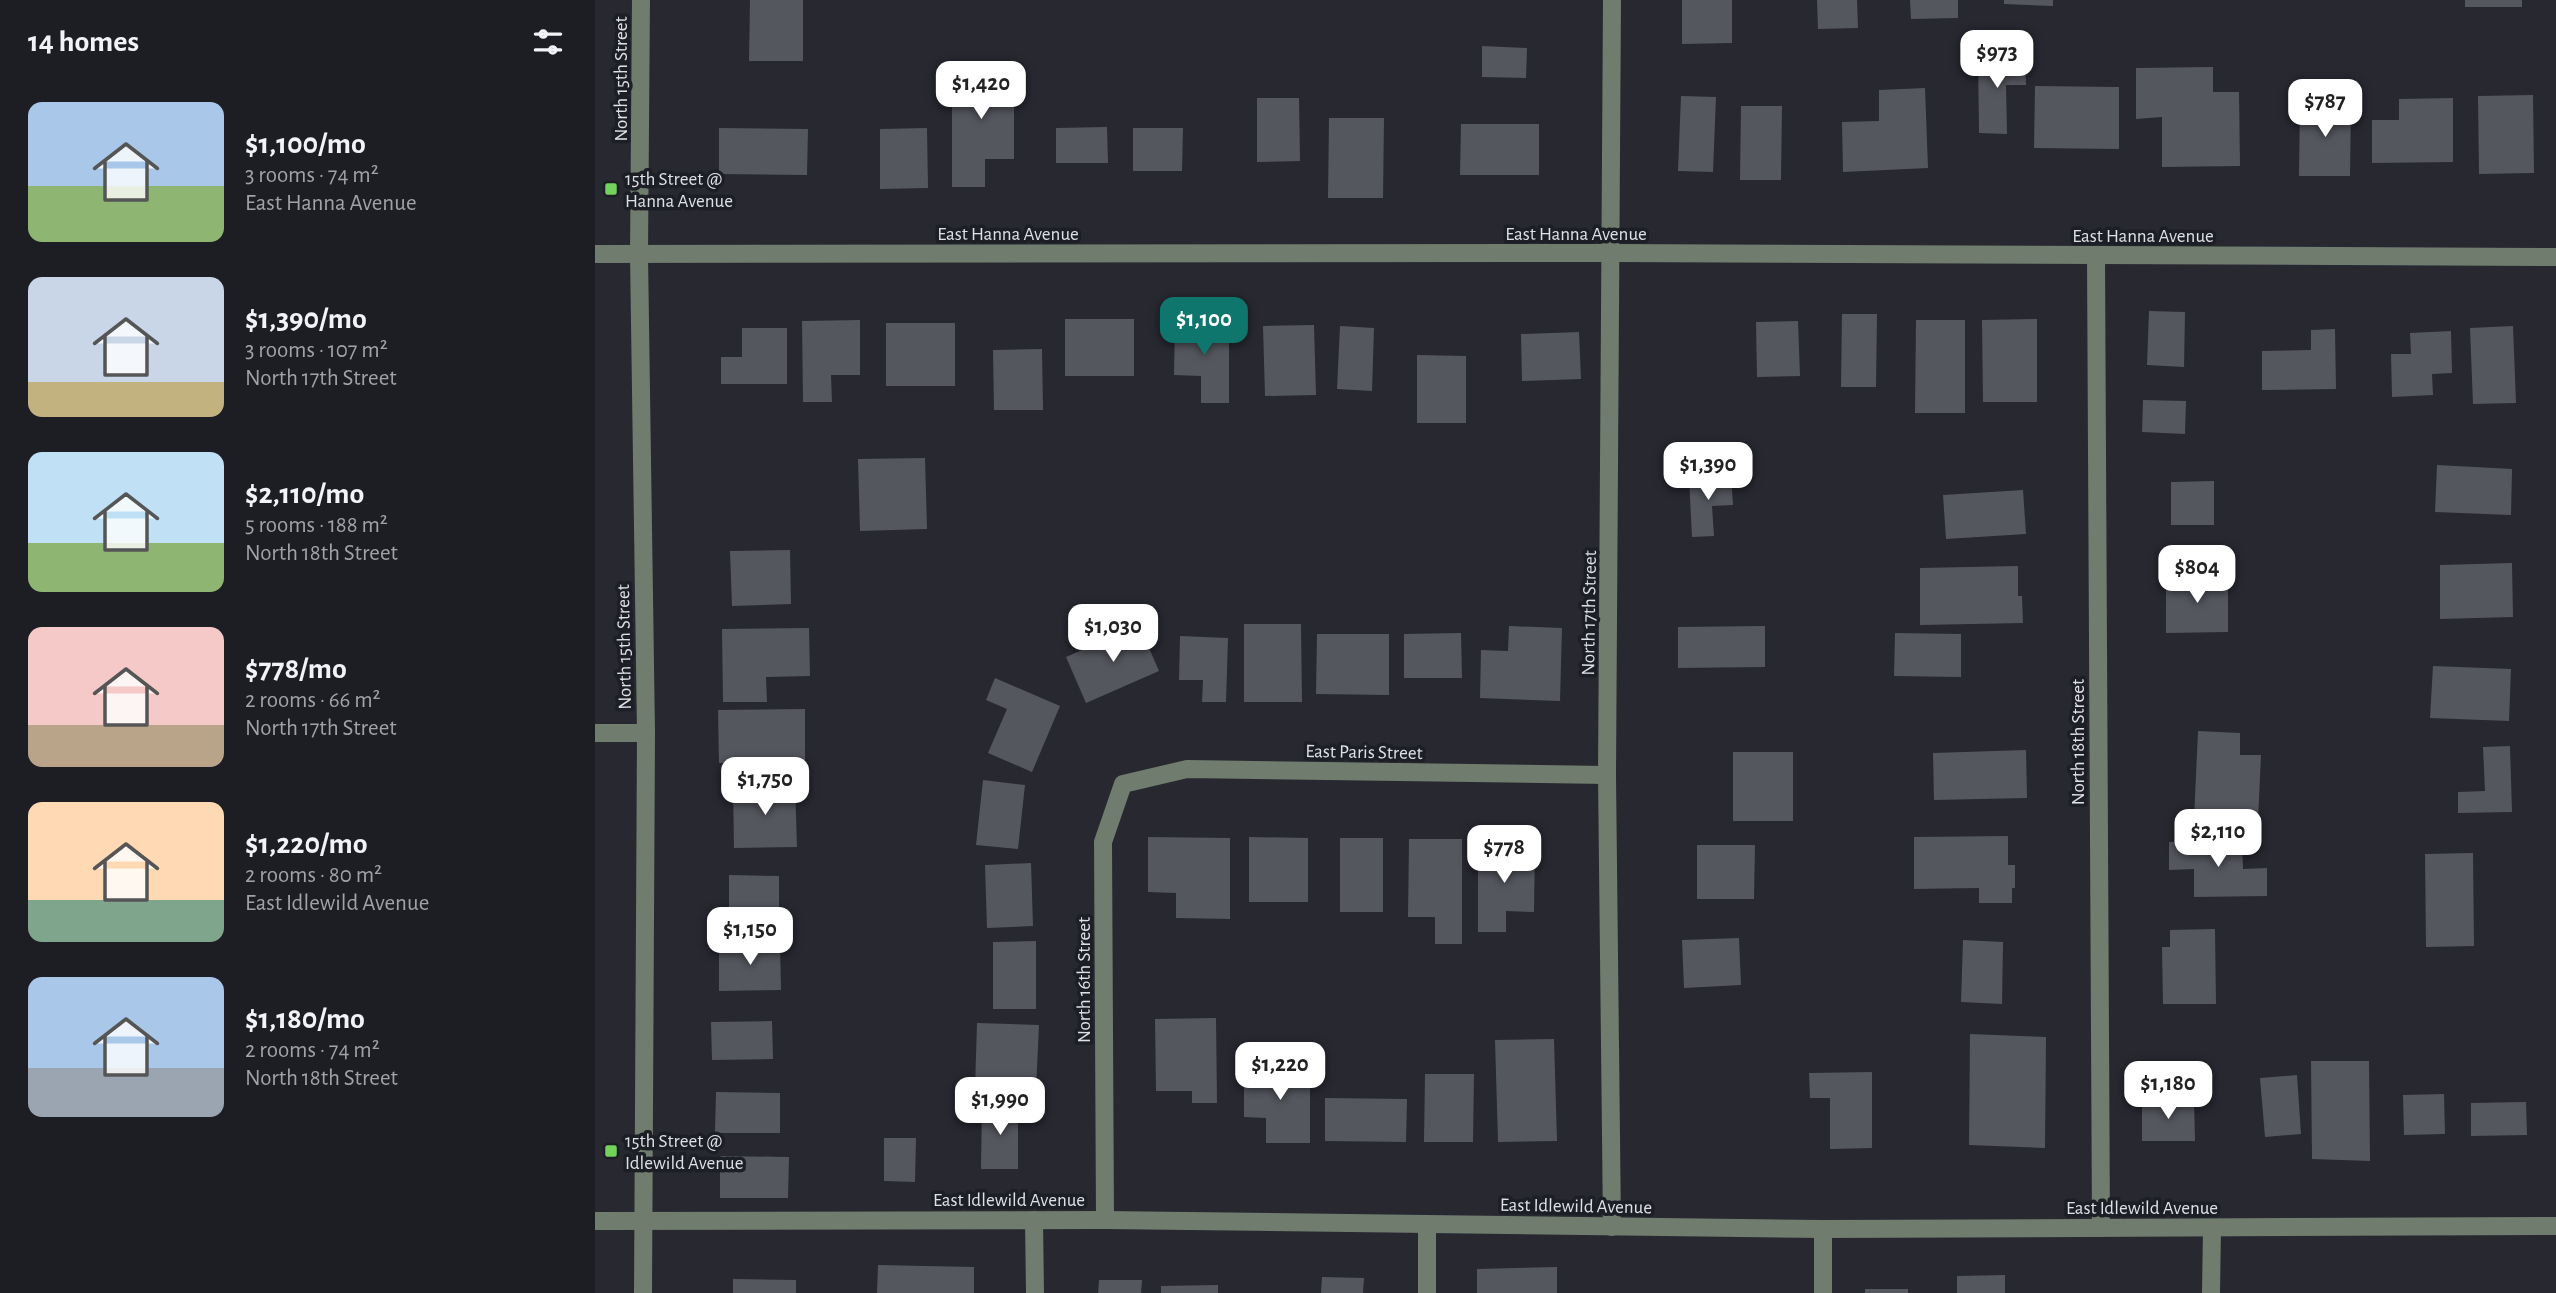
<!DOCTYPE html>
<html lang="en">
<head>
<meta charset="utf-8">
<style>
	:root { --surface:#1d1e24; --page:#25272c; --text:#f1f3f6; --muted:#a0a2a6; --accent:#0f766e }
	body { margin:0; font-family:"Alegreya Sans",sans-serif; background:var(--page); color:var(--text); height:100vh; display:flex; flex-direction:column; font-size:26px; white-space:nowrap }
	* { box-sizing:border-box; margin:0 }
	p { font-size:23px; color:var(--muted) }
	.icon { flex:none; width:38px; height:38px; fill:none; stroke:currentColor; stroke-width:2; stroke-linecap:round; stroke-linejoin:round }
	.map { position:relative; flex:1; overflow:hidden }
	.sheet { display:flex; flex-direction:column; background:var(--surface); width:595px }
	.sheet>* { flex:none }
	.price { position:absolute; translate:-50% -60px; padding:0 16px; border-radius:14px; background:#fff; color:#222; font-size:23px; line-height:46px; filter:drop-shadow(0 2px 4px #0008) }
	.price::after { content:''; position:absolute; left:50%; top:42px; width:21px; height:16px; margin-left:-10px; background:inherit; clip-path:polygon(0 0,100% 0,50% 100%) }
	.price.current { background:var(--accent); color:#fff }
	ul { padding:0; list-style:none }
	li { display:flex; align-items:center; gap:21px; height:175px; padding:0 28px }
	li span { display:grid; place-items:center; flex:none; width:196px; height:140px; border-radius:14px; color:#555 }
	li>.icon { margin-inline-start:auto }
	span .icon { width:84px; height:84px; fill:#fffc; stroke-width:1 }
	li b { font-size:30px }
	h2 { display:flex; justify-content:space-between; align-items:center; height:84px; padding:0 28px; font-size:30px }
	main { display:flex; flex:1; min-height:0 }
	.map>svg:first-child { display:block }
</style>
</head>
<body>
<main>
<section class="sheet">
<h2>14 homes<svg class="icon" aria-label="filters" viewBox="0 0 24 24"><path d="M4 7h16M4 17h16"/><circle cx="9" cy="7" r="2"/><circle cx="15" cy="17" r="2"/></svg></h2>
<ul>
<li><span style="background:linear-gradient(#a9c7e8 60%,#8fb573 0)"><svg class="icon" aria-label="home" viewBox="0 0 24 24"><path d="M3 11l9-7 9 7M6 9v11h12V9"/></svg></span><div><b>$1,100/mo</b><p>3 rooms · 74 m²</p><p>East Hanna Avenue</p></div></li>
<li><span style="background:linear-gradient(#c9d6e8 75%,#c2b280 0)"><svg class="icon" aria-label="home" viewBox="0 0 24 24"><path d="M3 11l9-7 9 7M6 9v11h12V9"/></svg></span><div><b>$1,390/mo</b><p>3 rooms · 107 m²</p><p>North 17th Street</p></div></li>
<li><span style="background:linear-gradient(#bfe0f5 65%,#8fb573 0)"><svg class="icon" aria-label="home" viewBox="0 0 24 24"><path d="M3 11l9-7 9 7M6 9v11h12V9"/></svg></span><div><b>$2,110/mo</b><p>5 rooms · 188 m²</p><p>North 18th Street</p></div></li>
<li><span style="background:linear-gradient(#f6c9c9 70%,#b9a48a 0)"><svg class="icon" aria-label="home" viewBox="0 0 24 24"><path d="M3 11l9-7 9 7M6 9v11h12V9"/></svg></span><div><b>$778/mo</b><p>2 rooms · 66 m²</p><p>North 17th Street</p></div></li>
<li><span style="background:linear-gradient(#ffd9b3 70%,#7fa58c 0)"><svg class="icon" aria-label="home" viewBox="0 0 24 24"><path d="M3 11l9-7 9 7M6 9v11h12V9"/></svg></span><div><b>$1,220/mo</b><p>2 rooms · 80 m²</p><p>East Idlewild Avenue</p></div></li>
<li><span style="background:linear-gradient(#a9c7e8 65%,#9aa5b1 0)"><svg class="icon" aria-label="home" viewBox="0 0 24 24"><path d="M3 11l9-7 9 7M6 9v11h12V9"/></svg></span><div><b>$1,180/mo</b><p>2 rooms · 74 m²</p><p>North 18th Street</p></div></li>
</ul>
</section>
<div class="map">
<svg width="1961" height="1293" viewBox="0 0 1961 1293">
	<rect width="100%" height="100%" fill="#272830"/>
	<!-- building -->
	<g fill="#55575f">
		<polygon points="155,0 208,0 208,61 154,61"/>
		<polygon points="1087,0 1137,0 1137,43 1087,44"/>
		<polygon points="1222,0 1262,0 1263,28 1223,29"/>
		<polygon points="1315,0 1363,0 1363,18 1316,19"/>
		<polygon points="1409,0 1458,0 1458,6 1409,4"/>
		<rect x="1870" y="0" width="57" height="7"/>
		<polygon points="887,46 932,48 931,78 887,77"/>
		<polygon points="1383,56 1430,56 1431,85 1411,85 1412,134 1384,133"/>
		<polygon points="357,67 419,67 419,159 390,159 390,187 357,187"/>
		<polygon points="1618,67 1618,92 1644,92 1645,166 1567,167 1567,117 1541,119 1541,68"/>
		<polygon points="1440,86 1524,87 1524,149 1439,148"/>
		<polygon points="1330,88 1333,168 1248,172 1247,122 1284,121 1284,90"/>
		<polygon points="1938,95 1939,173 1884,174 1883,96"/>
		<polygon points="1086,96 1121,97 1118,172 1083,171"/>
		<polygon points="662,98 704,98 705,161 662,162"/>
		<polygon points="1858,98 1858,162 1777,163 1777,120 1804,120 1804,99"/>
		<polygon points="1705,102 1756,102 1755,176 1704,176"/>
		<polygon points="1146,106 1187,106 1186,180 1145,180"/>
		<polygon points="734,118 789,118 788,198 733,198"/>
		<polygon points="866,124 944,124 944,175 865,175"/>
		<polygon points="512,127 513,163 461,163 461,128"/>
		<polygon points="124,128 213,129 212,175 124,174"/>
		<polygon points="332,128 333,188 285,189 285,129"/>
		<polygon points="538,128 588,128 587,171 538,171"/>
		<polygon points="1554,311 1590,312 1589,367 1552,365"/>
		<polygon points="1247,314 1282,314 1281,387 1246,387"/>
		<rect x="470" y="319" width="69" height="57"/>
		<polygon points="1442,319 1442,402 1388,402 1387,320"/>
		<polygon points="265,320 265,375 236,375 237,402 208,402 207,321"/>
		<polygon points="1321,320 1370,320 1370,413 1320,413"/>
		<polygon points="580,321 634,321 634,403 606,403 606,376 579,375"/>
		<polygon points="1203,321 1205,376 1162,377 1161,322"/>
		<rect x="291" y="323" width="69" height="63"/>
		<polygon points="719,325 721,395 670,396 668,326"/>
		<polygon points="745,326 779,328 777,391 742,389"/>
		<polygon points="1918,326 1921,403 1878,404 1875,328"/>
		<polygon points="147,328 192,328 192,384 126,384 126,357 147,357"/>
		<polygon points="1740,329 1741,389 1667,390 1667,351 1716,350 1716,330"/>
		<polygon points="1856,331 1857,373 1837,374 1838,395 1797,397 1796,354 1816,354 1815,333"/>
		<polygon points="984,332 986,379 927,381 926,334"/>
		<polygon points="447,349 448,410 399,410 398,350"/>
		<polygon points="822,355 871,356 871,423 822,423"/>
		<polygon points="1548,400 1591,401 1590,434 1547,432"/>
		<polygon points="330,458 332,529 265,531 263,459"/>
		<polygon points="1842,465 1917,469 1916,515 1840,512"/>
		<polygon points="1136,475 1138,505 1117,506 1119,536 1097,537 1094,478"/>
		<polygon points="1619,481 1619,525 1576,525 1576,482"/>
		<polygon points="1428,490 1431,534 1351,539 1348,495"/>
		<polygon points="195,550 196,604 137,606 135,551"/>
		<polygon points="1917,563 1918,617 1845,619 1845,565"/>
		<polygon points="1423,566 1423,596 1427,596 1428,623 1325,625 1325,568"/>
		<polygon points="1571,577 1633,577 1633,632 1571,633"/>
		<polygon points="649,624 706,624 707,702 649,702"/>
		<polygon points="544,625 564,671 491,703 471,657"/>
		<polygon points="914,626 967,628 965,701 885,698 886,650 913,651"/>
		<polygon points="1170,626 1170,667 1083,668 1083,627"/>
		<polygon points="214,628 215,676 171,677 172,702 128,702 127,629"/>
		<polygon points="866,633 867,678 809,678 809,634"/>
		<polygon points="1300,633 1366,634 1366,677 1299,676"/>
		<polygon points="722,634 794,634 794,695 721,694"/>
		<polygon points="585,636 633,638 631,702 607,702 608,680 584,680"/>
		<polygon points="1838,666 1916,669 1914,721 1835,718"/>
		<polygon points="400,678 465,706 437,772 393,753 412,709 391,700"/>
		<polygon points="210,709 210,762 124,763 123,710"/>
		<polygon points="1603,731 1645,733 1645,755 1666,755 1663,821 1599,819"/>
		<polygon points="1915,746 1917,812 1863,813 1863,792 1890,791 1888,747"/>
		<polygon points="1431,750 1432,798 1339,800 1338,753"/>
		<rect x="1138" y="752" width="60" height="69"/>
		<polygon points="388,780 430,785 423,849 381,845"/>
		<polygon points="200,785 202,847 139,848 138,786"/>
		<polygon points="1413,836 1413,865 1420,865 1420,888 1417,888 1417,903 1384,903 1384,888 1319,889 1319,837"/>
		<polygon points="553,837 635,838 635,919 581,918 581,893 553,892"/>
		<polygon points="654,837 713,838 713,902 654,902"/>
		<rect x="745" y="838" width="43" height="74"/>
		<polygon points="814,839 867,839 867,944 840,944 840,917 813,917"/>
		<polygon points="1647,840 1648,869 1672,868 1672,896 1599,897 1599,869 1574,870 1574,842"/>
		<polygon points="1102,845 1160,845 1159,899 1102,899"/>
		<polygon points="883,847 940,847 939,912 911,911 911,932 883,932"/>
		<polygon points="1878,853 1879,946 1831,947 1830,854"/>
		<polygon points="436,863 438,926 392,928 390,865"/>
		<polygon points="134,875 184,876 184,925 134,925"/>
		<polygon points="1620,929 1621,1004 1568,1004 1567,947 1575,947 1575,930"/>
		<polygon points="1144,938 1146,985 1089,988 1087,940"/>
		<polygon points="1368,940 1408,942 1407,1004 1366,1002"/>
		<polygon points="441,941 441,1009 398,1009 398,942"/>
		<polygon points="185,943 186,990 124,991 124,944"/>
		<polygon points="621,1018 622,1103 597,1103 597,1091 561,1091 560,1019"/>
		<polygon points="177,1021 178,1059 117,1060 116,1022"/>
		<polygon points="382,1023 444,1025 441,1089 380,1087"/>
		<polygon points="1375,1034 1451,1037 1450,1148 1374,1145"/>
		<polygon points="959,1039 962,1141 903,1142 900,1040"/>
		<polygon points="1716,1061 1774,1061 1775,1161 1717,1159"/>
		<polygon points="649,1066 715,1067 715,1143 671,1143 671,1118 649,1117"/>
		<polygon points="1277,1072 1277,1148 1235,1149 1235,1098 1215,1098 1214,1073"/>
		<polygon points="830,1074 879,1074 878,1142 829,1142"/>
		<polygon points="1702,1075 1706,1134 1670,1137 1665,1078"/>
		<polygon points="121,1092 185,1093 185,1133 120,1133"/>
		<polygon points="1849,1094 1850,1134 1809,1135 1808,1095"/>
		<polygon points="730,1098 812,1099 811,1142 730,1141"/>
		<polygon points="1547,1101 1599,1101 1600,1141 1547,1141"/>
		<polygon points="1931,1102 1932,1135 1876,1136 1876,1103"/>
		<polygon points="387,1104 423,1104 423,1169 386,1169"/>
		<polygon points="289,1138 321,1138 320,1182 289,1181"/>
		<polygon points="125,1156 194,1157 193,1198 125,1198"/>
		<polygon points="283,1265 379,1267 379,1293 282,1293"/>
		<polygon points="962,1267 962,1293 882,1293 882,1269"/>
		<polygon points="1410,1275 1410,1293 1362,1293 1362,1276"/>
		<polygon points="727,1277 769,1278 768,1293 726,1293"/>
		<polygon points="138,1279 201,1280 201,1293 138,1293"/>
		<polygon points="504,1280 547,1280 546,1293 503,1293"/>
		<polygon points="623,1285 623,1293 566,1293 566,1286"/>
		<rect x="1270" y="1289" width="43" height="4"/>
	</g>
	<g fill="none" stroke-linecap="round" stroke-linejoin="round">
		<!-- minor -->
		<g stroke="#707c6d" stroke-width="18">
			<polyline points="46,0 44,254 51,733 48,1293"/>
			<polyline points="0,254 1017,253 1961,257"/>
			<polyline points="1501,256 1506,1228"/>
			<polyline points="0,733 51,733"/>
			<polyline points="439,1220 440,1293"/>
			<polyline points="510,1220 508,842 528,784 592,769 1012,775"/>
			<polyline points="0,1221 510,1220 1228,1229 1961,1226"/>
			<polyline points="832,1225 832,1293"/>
			<polyline points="1017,1227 1012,775 1017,0"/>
			<polyline points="1228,1293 1228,1229"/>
			<polyline points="1616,1293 1617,1228"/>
		</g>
	</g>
	<!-- markers -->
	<g fill="#73d25c" stroke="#1d1f26" stroke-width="2.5">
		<rect x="9" y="182" width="14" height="14" rx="3.5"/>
		<rect x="9" y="1144" width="14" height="14" rx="3.5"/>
	</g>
	<g text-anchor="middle" stroke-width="7" stroke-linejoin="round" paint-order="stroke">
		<!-- street labels -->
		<g font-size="19" fill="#dfe0e5" stroke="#1d1f26">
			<text transform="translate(25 79) rotate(-90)" y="7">North 15th Street</text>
			<text x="413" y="240">East Hanna Avenue</text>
			<text x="981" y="240">East Hanna Avenue</text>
			<text x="1548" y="242">East Hanna Avenue</text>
			<text transform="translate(993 613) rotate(-89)" y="7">North 17th Street</text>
			<text transform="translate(28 647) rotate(-91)" y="7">North 15th Street</text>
			<text transform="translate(1482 742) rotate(-90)" y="7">North 18th Street</text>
			<text transform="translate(769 751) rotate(1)" y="7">East Paris Street</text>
			<text transform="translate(488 980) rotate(-90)" y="7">North 16th Street</text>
			<text x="414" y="1206">East Idlewild Avenue</text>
			<text transform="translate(981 1205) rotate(1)" y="7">East Idlewild Avenue</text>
			<text x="1547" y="1214">East Idlewild Avenue</text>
		</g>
		<!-- poi labels -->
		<g font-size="19" fill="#dfe0e5" stroke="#1d1f26" text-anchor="start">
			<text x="30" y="185">15th Street @<tspan x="30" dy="22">Hanna Avenue</tspan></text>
			<text x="30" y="1147">15th Street @<tspan x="30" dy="22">Idlewild Avenue</tspan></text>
		</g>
	</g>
</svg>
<b class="price" style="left:1402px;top:90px">$973</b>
<b class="price" style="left:386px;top:121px">$1,420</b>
<b class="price" style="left:1730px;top:139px">$787</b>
<b class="price current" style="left:609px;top:357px">$1,100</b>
<b class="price" style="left:1113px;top:502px">$1,390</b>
<b class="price" style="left:1602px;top:605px">$804</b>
<b class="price" style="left:518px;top:664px">$1,030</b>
<b class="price" style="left:170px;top:817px">$1,750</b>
<b class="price" style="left:1623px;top:869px">$2,110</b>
<b class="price" style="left:909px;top:885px">$778</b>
<b class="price" style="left:155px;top:967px">$1,150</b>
<b class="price" style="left:685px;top:1102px">$1,220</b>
<b class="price" style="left:1573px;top:1121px">$1,180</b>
<b class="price" style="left:405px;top:1137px">$1,990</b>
</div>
</main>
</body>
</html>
